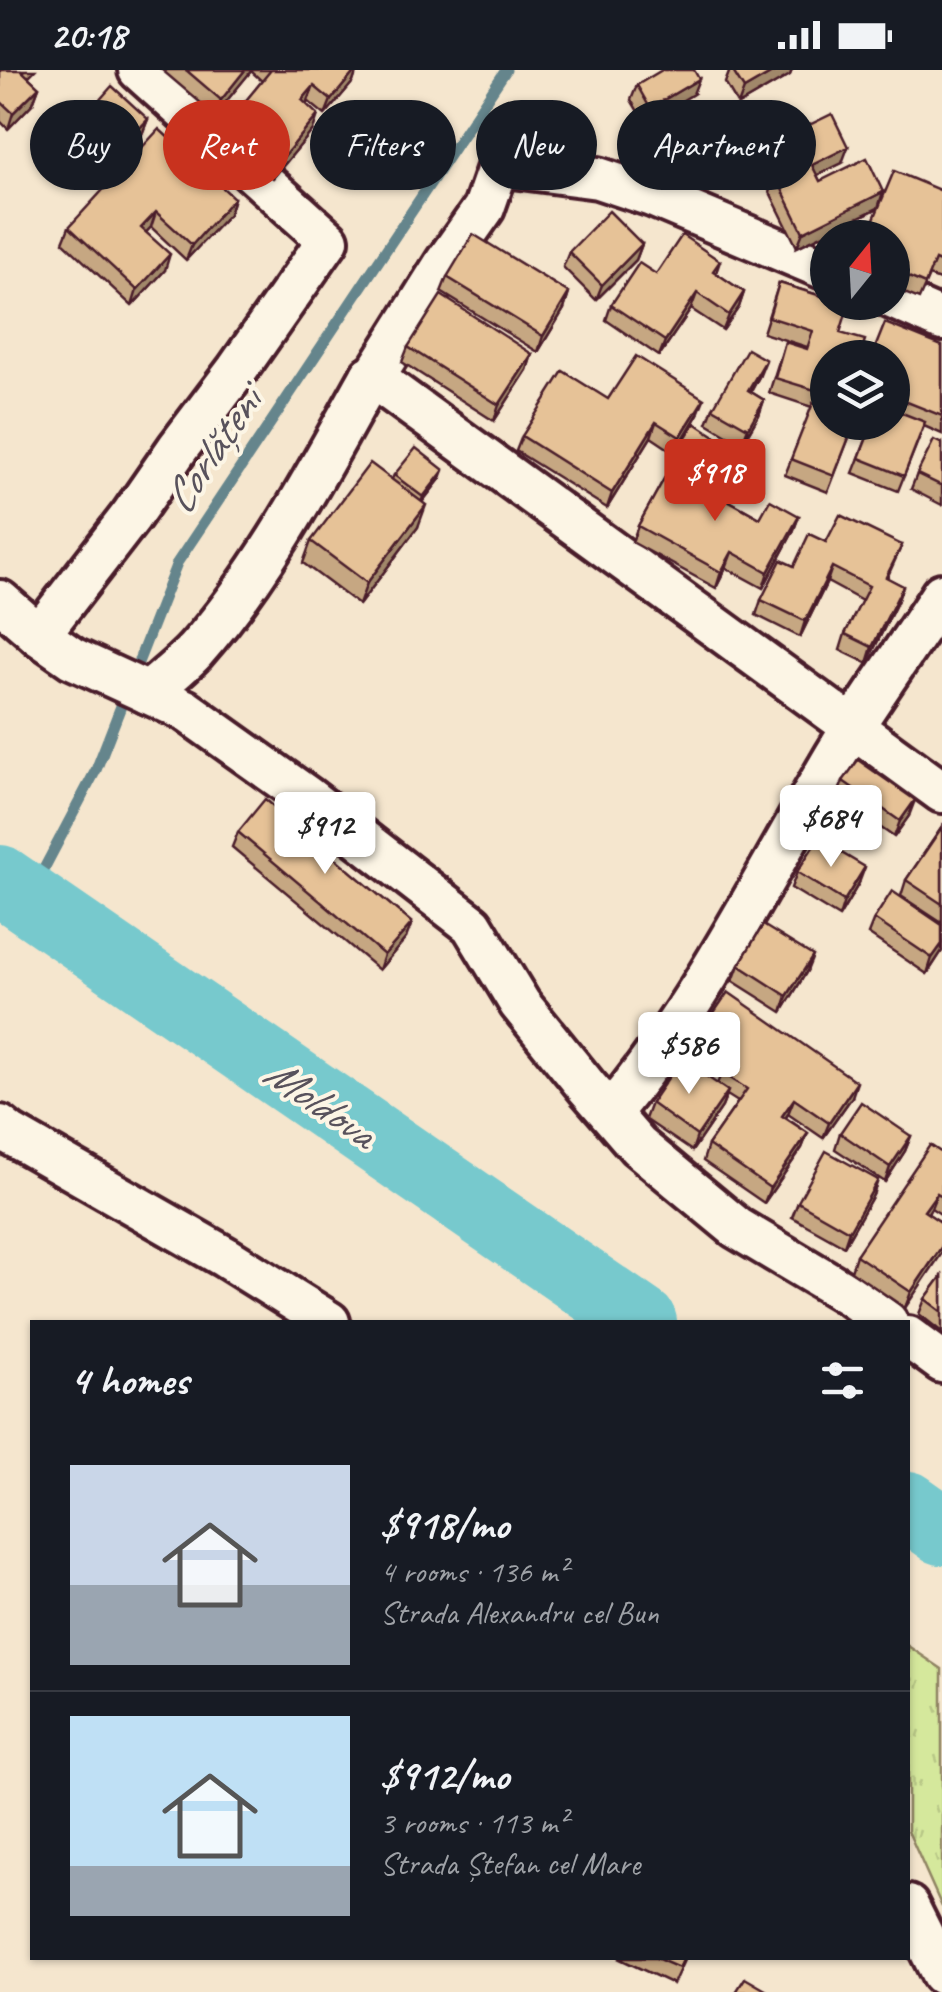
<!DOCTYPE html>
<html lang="en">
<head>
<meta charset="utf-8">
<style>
	:root { --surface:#171b24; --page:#242831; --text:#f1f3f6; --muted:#9ea1a6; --line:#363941; --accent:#c8321e }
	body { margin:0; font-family:Caveat,sans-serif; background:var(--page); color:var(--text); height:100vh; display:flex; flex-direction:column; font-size:38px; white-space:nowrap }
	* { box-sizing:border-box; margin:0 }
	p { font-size:32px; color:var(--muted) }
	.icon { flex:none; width:55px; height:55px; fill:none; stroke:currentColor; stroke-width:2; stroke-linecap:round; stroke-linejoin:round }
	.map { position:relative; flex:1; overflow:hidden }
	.panel { position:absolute; left:30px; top:1250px; width:880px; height:640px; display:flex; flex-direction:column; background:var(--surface); border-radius:0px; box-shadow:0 2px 8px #0004 }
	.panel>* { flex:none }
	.banner { position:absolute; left:30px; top:30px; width:882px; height:90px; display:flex; gap:20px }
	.needle { width:65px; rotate:18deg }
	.controls { position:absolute; left:810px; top:150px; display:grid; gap:20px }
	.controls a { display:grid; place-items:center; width:100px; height:100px; border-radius:50%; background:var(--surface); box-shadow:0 2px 8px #0004; font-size:50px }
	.price { position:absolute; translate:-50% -85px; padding:0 22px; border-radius:10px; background:#fff; color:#222; font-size:32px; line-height:65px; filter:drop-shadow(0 2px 5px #0008) }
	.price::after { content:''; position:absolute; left:50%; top:60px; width:30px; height:22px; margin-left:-15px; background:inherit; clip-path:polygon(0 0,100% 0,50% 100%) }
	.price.selected { background:var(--accent); color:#fff }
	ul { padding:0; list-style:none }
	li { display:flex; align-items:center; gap:30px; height:250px; padding:0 40px }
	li+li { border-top:2px solid var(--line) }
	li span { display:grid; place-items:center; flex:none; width:280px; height:200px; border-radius:0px; color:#555 }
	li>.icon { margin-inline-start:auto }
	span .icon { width:120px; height:120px; fill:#fffc; stroke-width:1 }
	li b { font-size:42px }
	h2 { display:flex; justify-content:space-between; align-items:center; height:120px; padding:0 40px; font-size:42px }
	.tag { padding:0 35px; border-radius:45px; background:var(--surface); box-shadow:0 2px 8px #0004; font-size:35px; line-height:90px }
	.tag.selected { background:var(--accent); color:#fff }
	.status { display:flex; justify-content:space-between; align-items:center; height:70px; padding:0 50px; background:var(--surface); direction:ltr }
	.status svg { height:28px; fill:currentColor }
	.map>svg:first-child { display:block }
</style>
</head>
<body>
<div class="status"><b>20:18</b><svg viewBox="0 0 49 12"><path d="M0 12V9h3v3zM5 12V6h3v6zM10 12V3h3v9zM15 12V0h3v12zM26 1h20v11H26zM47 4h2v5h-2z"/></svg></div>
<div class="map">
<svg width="942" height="1922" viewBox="0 0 942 1922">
	<defs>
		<pattern id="grass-tufts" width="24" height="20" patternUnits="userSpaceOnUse" patternTransform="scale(2.5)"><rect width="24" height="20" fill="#d5e89c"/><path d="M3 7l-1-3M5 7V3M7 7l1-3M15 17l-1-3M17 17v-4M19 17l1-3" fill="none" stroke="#b8c787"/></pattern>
	</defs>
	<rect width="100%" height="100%" fill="#f5e6ce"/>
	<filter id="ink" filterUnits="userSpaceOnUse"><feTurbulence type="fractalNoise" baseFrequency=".01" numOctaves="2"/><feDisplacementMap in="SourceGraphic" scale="20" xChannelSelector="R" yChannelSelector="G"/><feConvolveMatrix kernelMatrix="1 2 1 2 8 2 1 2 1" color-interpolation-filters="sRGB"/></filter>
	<g filter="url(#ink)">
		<!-- grass -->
		<polygon fill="url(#grass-tufts)" stroke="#908464" stroke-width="2.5" points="908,1576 942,1599 942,1837 908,1761"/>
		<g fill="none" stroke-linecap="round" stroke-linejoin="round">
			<!-- stream -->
			<polyline stroke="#65858c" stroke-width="11" points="28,829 96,700 177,493 506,0"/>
			<!-- river -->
			<g stroke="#77c9cd" stroke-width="70">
				<polyline points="0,810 642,1252"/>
				<polyline points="908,1436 942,1460"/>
			</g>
			<!-- street casing -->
			<g stroke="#4a1f2b" stroke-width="48">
				<g id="street">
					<polyline points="892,228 942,250"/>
					<polyline points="371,306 942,722"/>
					<polyline points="0,531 39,565 72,588 185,640 307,727 472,855 520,934 587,1017 638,1076 737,1158 851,1226 887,1252"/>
					<polyline points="39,565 131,446 178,378 237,300 328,170 139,0"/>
					<path d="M148,623C164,609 181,596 195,581C267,500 318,400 371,306L375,305L446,192L484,138L499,95L598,108L652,126L828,200"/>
					<path d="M610,1043C698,939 760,814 829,696C863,637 905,582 942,524"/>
					<polyline points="0,1056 10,1064 225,1187 329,1252"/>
					<polyline points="908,1267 942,1292"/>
					<polyline points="908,1836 942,1904"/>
				</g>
			</g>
			<!-- street -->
			<use href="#street" stroke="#fcf5e5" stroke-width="40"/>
		</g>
		<!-- wall -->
		<g fill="#c6a782" stroke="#4a1f2b" stroke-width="2.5">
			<polygon points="0,0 35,0 28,7 39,17 33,33 8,59 0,51"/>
			<polygon points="162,0 357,0 353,12 325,45 308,31 306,34 313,60 273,108 224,66 229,51 262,11 251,1 215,45"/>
			<polygon points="730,0 792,0 790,5 738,35 725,13"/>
			<polygon points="637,15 693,24 645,53 631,30"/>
			<polygon points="148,49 142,64 105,105 69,73 75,58"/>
			<polygon points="762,78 842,93 817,105 820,111 883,122 878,138 797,177 756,94"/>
			<polygon points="942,121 942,211 929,206 919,229 892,218 892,168"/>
			<polygon points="234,128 229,144 186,190 151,157 146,162 165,200 132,236 63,172 69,157"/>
			<polygon points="642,174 636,190 596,230 563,197 569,182"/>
			<polygon points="720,191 716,203 744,222 739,237 723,260 691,239 659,286 606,250 611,235 656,204"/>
			<polygon points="447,207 569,223 564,239 538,282 441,222"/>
			<polygon points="779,213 828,228 828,352 855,352 828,422 785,405 812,337 769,323 785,272 807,278 807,277 763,263"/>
			<polygon points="942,276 942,364 924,356 898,421 853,403 873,352 892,352 892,288"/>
			<polygon points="408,277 532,284 527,300 494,351 402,292"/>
			<polygon points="760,305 751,322 764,330 759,345 742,374 707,353 713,338"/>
			<polygon points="608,329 698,344 675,383 651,367 607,438 516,381 522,366"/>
			<polygon points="942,374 942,435 911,419 917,404"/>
			<polygon points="676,382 742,384 736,399 719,425 760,448 799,446 793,462 763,518 726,498 716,518 632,472 638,456 670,398"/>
			<polygon points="394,405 441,408 422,432 418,457 359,535 303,493 311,471 392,409"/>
			<polygon points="826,472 902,475 887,508 903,516 897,532 867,593 840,580 845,564 862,531 827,512 800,567 756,545 761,530"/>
			<polygon points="843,711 909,746 894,767 837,727"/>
			<polygon points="942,757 942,853 901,826 906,810"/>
			<polygon points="238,762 406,868 379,900 232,777"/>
			<polygon points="797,802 859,813 839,847 791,818"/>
			<polygon points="874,849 942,881 927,904 868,864"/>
			<polygon points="739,895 807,901 782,942 733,911"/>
			<polygon points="698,966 852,1027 823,1068 788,1044 786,1048 808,1063 802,1078 764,1133 703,1091 708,1075 738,1032 727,1025 722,1037 692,1081 645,1049 651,1033 717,1014 722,1002 692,981"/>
			<polygon points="840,1063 911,1066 905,1081 885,1112 835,1079"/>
			<polygon points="942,1083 942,1145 931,1138 928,1144 942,1153 905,1238 851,1201 856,1185"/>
			<polygon points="873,1125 844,1176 792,1147 798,1132"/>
			<polygon points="942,1206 942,1262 919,1244 925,1229"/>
			<polygon points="618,1888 685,1888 673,1914"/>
		</g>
		<!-- shaded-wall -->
		<g fill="#a1886a" stroke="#4a1f2b" stroke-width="2.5">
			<polygon points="245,0 252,0 215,45 221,30"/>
			<polygon points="356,0 357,0 353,12 325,45 331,30"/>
			<polygon points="777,0 792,0 790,5 738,35 744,19"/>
			<polygon points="699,9 693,24 645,53 650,38"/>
			<polygon points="314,16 308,31 296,46 302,30"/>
			<polygon points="39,17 33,33 8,59 13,43"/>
			<polygon points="318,45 313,60 273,108 279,92"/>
			<polygon points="148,49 142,64 105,105 110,90"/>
			<polygon points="848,77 842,93 807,110 812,95"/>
			<polygon points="883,122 878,138 797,177 803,162"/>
			<polygon points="234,128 229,144 186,190 192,175"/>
			<polygon points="156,142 151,157 136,173 141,158"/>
			<polygon points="642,174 636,190 596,230 602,215"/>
			<polygon points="170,184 165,200 132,236 137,220"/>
			<polygon points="744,222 739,237 723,260 729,245"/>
			<polygon points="569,223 564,239 538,282 543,266"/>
			<polygon points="697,223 691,239 659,286 665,271"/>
			<polygon points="532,284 527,300 494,351 499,335"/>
			<polygon points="766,290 760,305 742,336 748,320"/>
			<polygon points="704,329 698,344 675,383 680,367"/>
			<polygon points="764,330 759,345 742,374 748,358"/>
			<polygon points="656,352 651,367 607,438 612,423"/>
			<polygon points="742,384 736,399 717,429 722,413"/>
			<polygon points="444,400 441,408 420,435 423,427"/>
			<polygon points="426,435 418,457 359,535 367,513"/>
			<polygon points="799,446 793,462 763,518 768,502"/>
			<polygon points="732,482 726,498 716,518 721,502"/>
			<polygon points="832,497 827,512 800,567 805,551"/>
			<polygon points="903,516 897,532 867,593 872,577"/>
			<polygon points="915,730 909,746 894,767 900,751"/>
			<polygon points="865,797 859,813 839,847 844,831"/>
			<polygon points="412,853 406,868 379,900 384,885"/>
			<polygon points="942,874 942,881 927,904 932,888"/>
			<polygon points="813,886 807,901 782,942 787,926"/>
			<polygon points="857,1012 852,1027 823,1068 829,1053"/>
			<polygon points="728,1021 722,1037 692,1081 697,1066"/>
			<polygon points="794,1029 788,1044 777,1061 782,1046"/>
			<polygon points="808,1063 802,1078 764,1133 770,1118"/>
			<polygon points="911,1066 905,1081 885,1112 890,1097"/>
			<polygon points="878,1110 873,1125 844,1176 849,1161"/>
			<polygon points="937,1123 931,1138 919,1157 924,1141"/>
			<polygon points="942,1176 942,1183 905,1238 911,1222"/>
		</g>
		<!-- building -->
		<g fill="#e6c297" stroke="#4a1f2b" stroke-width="2.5">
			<polygon points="0,0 21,0 39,17 13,43 0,31"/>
			<polygon points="186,0 245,0 221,30"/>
			<polygon points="271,0 356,0 331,30 314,16 302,30 318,45 279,92 229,51"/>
			<polygon points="662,0 694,0 699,9 650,38 637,15"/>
			<polygon points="732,0 777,0 744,19"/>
			<polygon points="112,16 148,49 110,90 75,58"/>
			<polygon points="832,44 848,77 812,95 820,111 867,88 883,122 803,162 762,78"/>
			<polygon points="159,59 234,128 192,175 156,142 141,158 170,184 137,220 69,157"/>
			<polygon points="894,101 942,121 942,193 935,190 925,214 892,200 892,168 866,168"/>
			<polygon points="609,141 642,174 602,215 569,182"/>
			<polygon points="473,164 569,223 543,266 447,207"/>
			<polygon points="682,165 720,191 713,201 744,222 729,245 697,223 665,271 611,235 639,193 656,204"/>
			<polygon points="779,213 828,228 828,232 843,232 849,234 840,263 865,270 859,288 828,288 828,324 775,308 785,272 807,279 813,261 769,247"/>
			<polygon points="441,225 532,284 499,335 408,277"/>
			<polygon points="885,253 942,276 942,346 892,326 900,307 892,304 892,288 871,288"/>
			<polygon points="747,279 766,290 748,320 764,330 748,358 713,338"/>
			<polygon points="636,286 704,329 680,367 656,352 612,423 522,366 563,301 608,329"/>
			<polygon points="813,333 828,339 828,352 855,352 834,406 791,389"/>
			<polygon points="892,339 925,352 904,406 859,388 873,352 892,352"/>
			<polygon points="695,353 742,384 722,413 676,382"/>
			<polygon points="934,370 942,374 942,416 917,404"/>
			<polygon points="416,378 444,400 423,427 394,405"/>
			<polygon points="370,393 426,435 367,513 311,471"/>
			<polygon points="670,398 760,448 770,430 799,446 768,502 732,482 721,502 638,456"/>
			<polygon points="840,445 902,475 886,507 903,516 872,577 845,564 869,516 832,497 805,551 761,530 781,490 794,496 809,464 826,472"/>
			<polygon points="858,690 915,730 900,751 843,711"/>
			<polygon points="265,729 412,853 384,885 238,762"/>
			<polygon points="942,757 942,834 906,810"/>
			<polygon points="818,769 865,797 844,831 797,802"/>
			<polygon points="892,821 942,855 942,874 932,888 874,849"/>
			<polygon points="763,855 813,886 787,926 739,895"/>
			<polygon points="728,922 857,1012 829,1053 794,1029 782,1046 808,1063 770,1118 708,1075 747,1019 721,1002 731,988 698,966"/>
			<polygon points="681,989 728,1021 697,1066 651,1033"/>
			<polygon points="861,1032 911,1066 890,1097 840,1063"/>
			<polygon points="930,1075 942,1083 942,1126 937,1123 924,1141 942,1153 942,1176 911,1222 856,1185"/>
			<polygon points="826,1081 878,1110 849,1161 798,1132"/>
			<polygon points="942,1206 942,1242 925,1229"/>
			<polygon points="656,1888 684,1888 679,1898"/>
			<polygon points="745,1908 769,1922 736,1922"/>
		</g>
	</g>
	<g text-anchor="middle" stroke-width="8" stroke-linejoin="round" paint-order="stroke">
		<!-- water labels -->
		<g font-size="45" font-style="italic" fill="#58525c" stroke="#fcf5e5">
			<text transform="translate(211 380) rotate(-56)" y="16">Corlățeni</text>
			<text transform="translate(321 1031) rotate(35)" y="16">Moldova</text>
		</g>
	</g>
</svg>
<div class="controls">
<a><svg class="needle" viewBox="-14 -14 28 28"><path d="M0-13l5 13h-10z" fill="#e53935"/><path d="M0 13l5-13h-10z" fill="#9ea1a6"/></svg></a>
<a><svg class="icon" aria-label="layers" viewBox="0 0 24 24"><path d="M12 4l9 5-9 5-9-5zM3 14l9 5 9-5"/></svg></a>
</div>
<b class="price selected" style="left:715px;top:454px">$918</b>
<b class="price" style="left:831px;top:800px">$684</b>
<b class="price" style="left:325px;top:807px">$912</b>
<b class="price" style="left:689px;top:1027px">$586</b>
<div class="banner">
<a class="tag">Buy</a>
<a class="tag selected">Rent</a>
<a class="tag">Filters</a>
<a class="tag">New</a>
<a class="tag">Apartment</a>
</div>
<section class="panel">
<h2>4 homes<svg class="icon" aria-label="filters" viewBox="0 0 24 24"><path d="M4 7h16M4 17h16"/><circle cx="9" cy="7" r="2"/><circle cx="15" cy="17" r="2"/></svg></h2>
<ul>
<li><span style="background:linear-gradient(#c9d6e8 60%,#9aa5b1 0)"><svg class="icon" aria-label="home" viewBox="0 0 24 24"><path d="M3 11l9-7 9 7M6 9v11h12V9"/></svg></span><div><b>$918/mo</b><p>4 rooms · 136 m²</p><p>Strada Alexandru cel Bun</p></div></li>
<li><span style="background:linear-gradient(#bfe0f5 75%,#9aa5b1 0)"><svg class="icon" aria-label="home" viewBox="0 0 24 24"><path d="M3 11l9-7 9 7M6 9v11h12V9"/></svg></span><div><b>$912/mo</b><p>3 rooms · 113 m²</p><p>Strada Ștefan cel Mare</p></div></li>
</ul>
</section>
</div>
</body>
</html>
